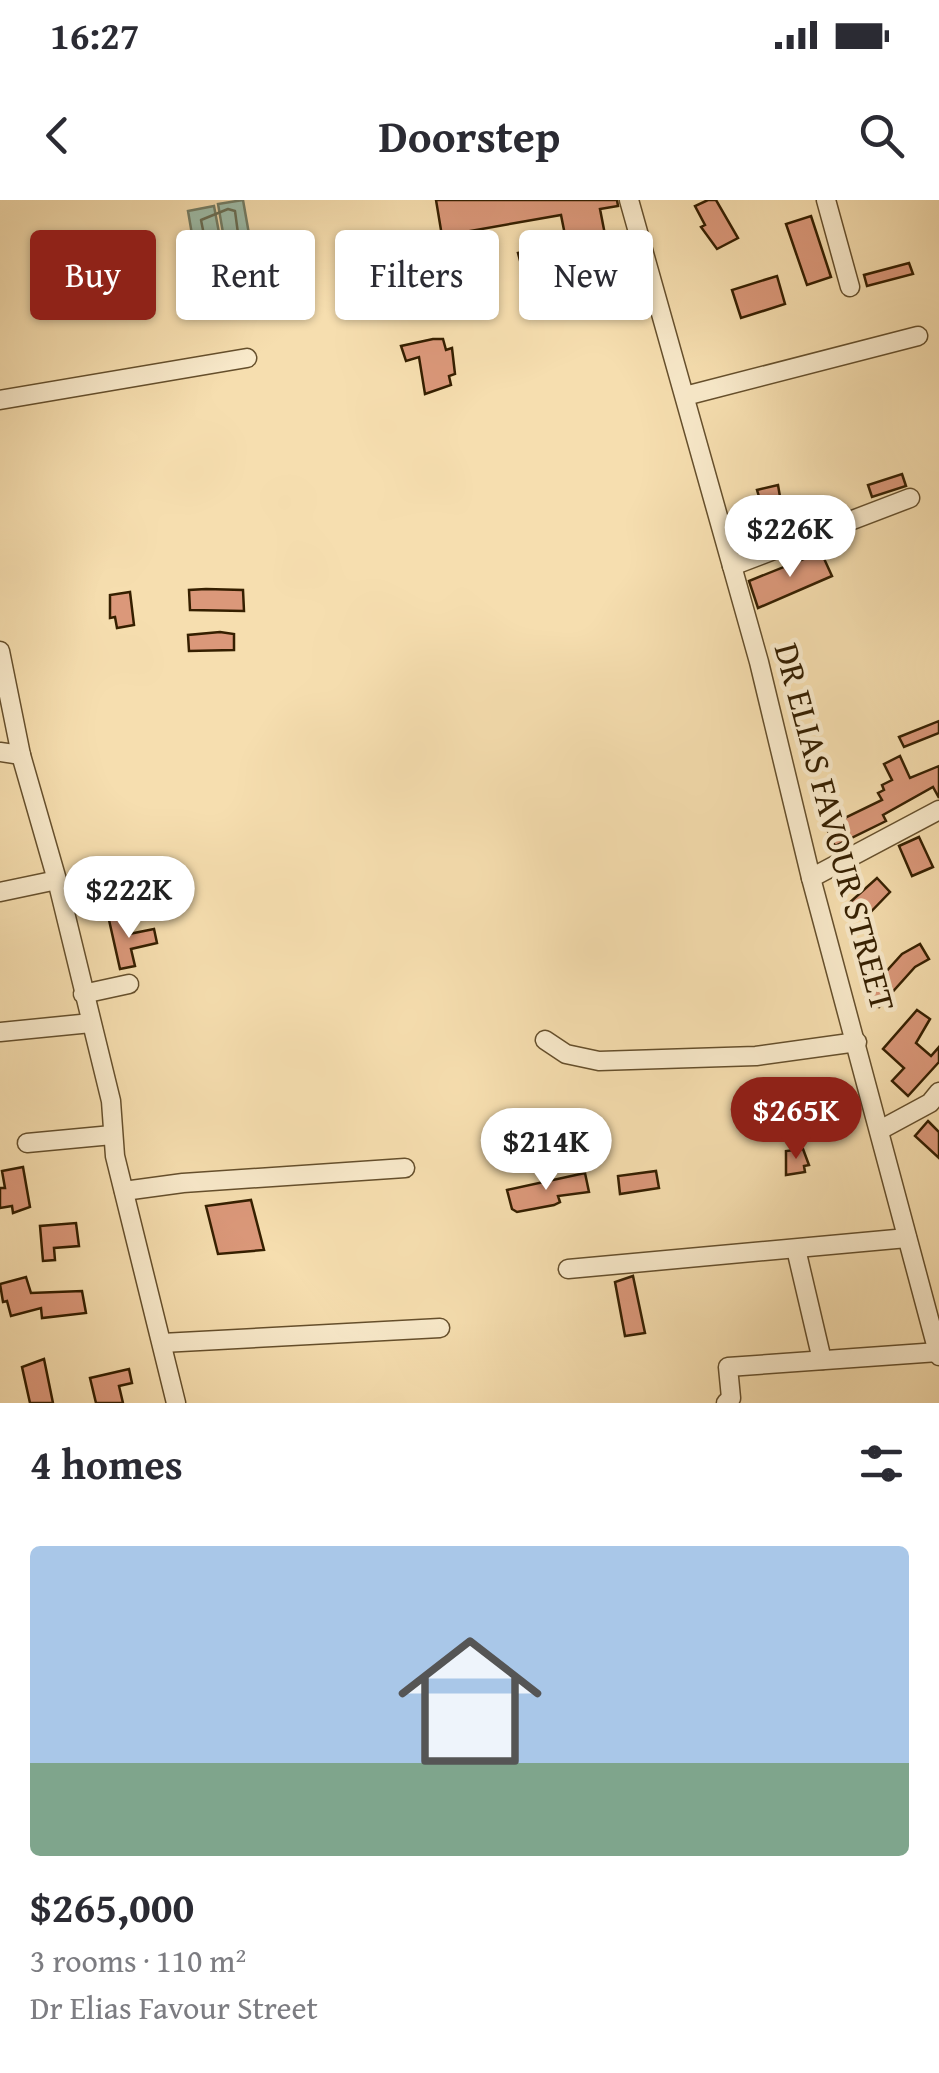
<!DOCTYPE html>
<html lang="en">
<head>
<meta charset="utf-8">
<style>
	:root { --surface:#fff; --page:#f2f2f3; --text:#2b2b33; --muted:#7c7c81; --accent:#8f2418 }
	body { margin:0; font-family:"Gentium Book Plus",serif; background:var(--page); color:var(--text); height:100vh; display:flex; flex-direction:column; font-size:38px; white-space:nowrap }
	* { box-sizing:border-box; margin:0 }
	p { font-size:32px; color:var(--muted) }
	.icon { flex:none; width:55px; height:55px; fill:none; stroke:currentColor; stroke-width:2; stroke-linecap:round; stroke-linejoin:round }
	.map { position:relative; height:1203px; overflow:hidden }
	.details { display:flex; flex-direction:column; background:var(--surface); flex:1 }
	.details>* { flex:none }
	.top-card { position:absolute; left:30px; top:30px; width:880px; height:90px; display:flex; gap:20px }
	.price { position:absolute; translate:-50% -85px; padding:0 22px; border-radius:35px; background:#fff; color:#222; font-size:32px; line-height:65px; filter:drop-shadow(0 2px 5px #0008) }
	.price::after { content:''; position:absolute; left:50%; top:60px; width:30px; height:22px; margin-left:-15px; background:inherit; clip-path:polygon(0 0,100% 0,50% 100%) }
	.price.on { background:var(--accent); color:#fff }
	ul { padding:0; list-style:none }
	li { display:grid; align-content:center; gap:20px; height:530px; padding:0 30px }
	li span { display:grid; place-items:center; height:310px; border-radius:10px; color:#555 }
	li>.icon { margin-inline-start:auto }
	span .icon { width:180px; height:180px; fill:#fffc; stroke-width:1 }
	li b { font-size:42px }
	h2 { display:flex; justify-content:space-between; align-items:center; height:120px; padding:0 30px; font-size:42px }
	.tag { padding:0 35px; border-radius:10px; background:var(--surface); box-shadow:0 2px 8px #0004; font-size:35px; line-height:90px }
	.tag.on { background:var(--accent); color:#fff }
	.status { display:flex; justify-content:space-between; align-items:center; height:70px; padding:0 50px; background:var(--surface); direction:ltr }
	.status svg { height:28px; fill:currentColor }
	header { display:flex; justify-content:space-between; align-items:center; height:130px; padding:0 30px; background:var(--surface); font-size:45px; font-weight:800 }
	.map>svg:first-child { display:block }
</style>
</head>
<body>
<div class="status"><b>16:27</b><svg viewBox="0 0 49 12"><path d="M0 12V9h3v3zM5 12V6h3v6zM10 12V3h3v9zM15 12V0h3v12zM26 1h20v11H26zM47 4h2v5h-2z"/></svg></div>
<header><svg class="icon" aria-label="back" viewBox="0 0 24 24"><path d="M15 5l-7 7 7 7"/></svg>Doorstep<svg class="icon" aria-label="search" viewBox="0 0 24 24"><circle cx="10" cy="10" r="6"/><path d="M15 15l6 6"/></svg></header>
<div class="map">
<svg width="939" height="1203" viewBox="0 0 939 1203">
	<rect width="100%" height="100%" fill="#f6deaf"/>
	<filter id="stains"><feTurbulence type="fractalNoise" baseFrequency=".002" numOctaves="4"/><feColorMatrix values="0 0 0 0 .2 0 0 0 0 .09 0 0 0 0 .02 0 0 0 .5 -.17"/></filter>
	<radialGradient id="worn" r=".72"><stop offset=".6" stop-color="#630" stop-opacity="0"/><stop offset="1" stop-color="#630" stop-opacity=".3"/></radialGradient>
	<!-- water -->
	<g fill="#9dbca8" stroke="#737d65" stroke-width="2.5">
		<polygon points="243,0 252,51 227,56 218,4"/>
		<polygon points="214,6 223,54 196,58 188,11"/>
	</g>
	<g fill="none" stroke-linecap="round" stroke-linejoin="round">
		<!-- shore -->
		<polygon stroke="#696e54" stroke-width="2.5" points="228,9 235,11 239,41 206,45 201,20"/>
	</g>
	<!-- building -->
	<g fill="#db987a" stroke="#351f00" stroke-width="2.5">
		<polygon points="436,0 617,0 618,6 600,9 607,45 568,50 561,15 442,36"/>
		<polygon points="708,0 716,0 738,38 717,49 701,27 705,25 695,6"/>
		<polygon points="811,16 831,77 807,85 786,24"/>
		<polygon points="540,48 547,86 529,95 518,53"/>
		<polygon points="909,63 913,74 867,86 864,75"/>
		<polygon points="610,70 616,89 574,97 572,77"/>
		<polygon points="777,76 785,104 741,118 732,90"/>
		<polygon points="433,139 443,139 446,150 452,148 455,174 449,176 451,185 425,194 419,157 406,161 401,146"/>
		<polygon points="902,274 906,286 872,297 868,285"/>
		<polygon points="778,285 785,326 763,332 752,302 760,300 757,290"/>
		<polygon points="821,352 832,376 758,408 749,381"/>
		<polygon points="206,389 243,390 244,411 190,410 189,390"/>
		<polygon points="130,392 134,425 117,428 115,417 110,418 110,395"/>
		<polygon points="220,432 234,434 234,450 189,451 188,435"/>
		<polygon points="939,521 939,533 904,547 899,537"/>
		<polygon points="900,556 910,578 939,566 939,598 933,587 883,615 886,621 835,646 826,627 882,600 878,593 884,590 882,585 892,580 884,564"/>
		<polygon points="919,637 933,667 912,676 899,646"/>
		<polygon points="877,678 890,692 863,720 848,704"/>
		<polygon points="125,716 129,734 154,729 157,743 131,749 135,766 120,769 109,720"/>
		<polygon points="920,744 929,759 915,767 879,807 865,795 902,754"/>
		<polygon points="917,810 930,819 916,843 931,856 939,847 939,862 908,896 892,881 904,868 883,849"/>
		<polygon points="928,921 939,932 939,958 915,936"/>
		<polygon points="803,949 809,965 804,966 805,972 786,975 786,951"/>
		<polygon points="23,967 30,1007 13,1013 12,1006 0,1008 0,988 5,988 2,971"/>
		<polygon points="656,971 659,988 620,994 618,976"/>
		<polygon points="585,973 589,992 558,996 560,1002 554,1005 517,1012 512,1009 507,990"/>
		<polygon points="251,1000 264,1050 218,1054 206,1006"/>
		<polygon points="76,1023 79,1046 54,1048 55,1060 43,1061 40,1026"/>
		<polygon points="633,1076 645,1133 625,1136 615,1082"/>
		<polygon points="26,1077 31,1093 82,1091 86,1113 42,1118 41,1108 11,1116 7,1101 3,1102 0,1084"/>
		<polygon points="44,1159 53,1203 30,1203 22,1167"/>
		<polygon points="129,1169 132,1183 119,1186 123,1203 96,1203 90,1178"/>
	</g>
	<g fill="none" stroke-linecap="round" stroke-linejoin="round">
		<!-- minor casing -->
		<g stroke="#654f2c" stroke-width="21">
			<g id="minor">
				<polyline points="629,0 759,462 811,678 939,1156"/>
				<polyline points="826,0 850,87"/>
				<polyline points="685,196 918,136"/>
				<polyline points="0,200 247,158"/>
				<polyline points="732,366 910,298"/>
				<polyline points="0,451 21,555 57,680 111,901 115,956 176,1203"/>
				<polyline points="0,552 21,555"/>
				<polyline points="811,678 939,610"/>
				<polyline points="0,692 57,680"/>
				<polyline points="83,794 129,784"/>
				<polyline points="0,832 91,823"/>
				<polyline points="545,840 566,854 599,861 756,856 857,842"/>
				<polyline points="880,930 930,903 939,892"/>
				<polyline points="27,943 112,935"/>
				<polyline points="124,991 183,983 405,968"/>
				<polyline points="796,1049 822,1160"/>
				<polyline points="568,1069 907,1038"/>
				<polyline points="162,1143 440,1128"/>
				<polyline points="726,1203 731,1198 728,1167 938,1152"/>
			</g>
		</g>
		<!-- minor -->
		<use href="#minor" stroke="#f9eacb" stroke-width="18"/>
	</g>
	<g text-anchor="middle" stroke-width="9" stroke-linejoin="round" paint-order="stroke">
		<!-- street labels -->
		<g font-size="35" fill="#351f00" stroke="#f9eacb">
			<text transform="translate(835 627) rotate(75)" y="12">DR ELIAS FAVOUR STREET</text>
		</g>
	</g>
	<rect width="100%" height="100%" filter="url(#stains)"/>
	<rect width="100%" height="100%" fill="url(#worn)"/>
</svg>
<b class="price" style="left:790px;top:380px">$226K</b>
<b class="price" style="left:129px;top:741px">$222K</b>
<b class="price on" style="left:796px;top:962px">$265K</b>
<b class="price" style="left:546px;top:993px">$214K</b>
<div class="top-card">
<a class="tag on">Buy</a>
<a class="tag">Rent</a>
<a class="tag">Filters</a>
<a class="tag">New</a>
</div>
</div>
<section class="details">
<h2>4 homes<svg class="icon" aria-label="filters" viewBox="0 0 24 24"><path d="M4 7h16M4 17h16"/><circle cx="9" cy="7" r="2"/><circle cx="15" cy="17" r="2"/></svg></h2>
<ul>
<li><span style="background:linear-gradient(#a9c7e8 70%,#7fa58c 0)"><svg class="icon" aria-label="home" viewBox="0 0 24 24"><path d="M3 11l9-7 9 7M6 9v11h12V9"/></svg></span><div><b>$265,000</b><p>3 rooms · 110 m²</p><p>Dr Elias Favour Street</p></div></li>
</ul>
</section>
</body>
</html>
